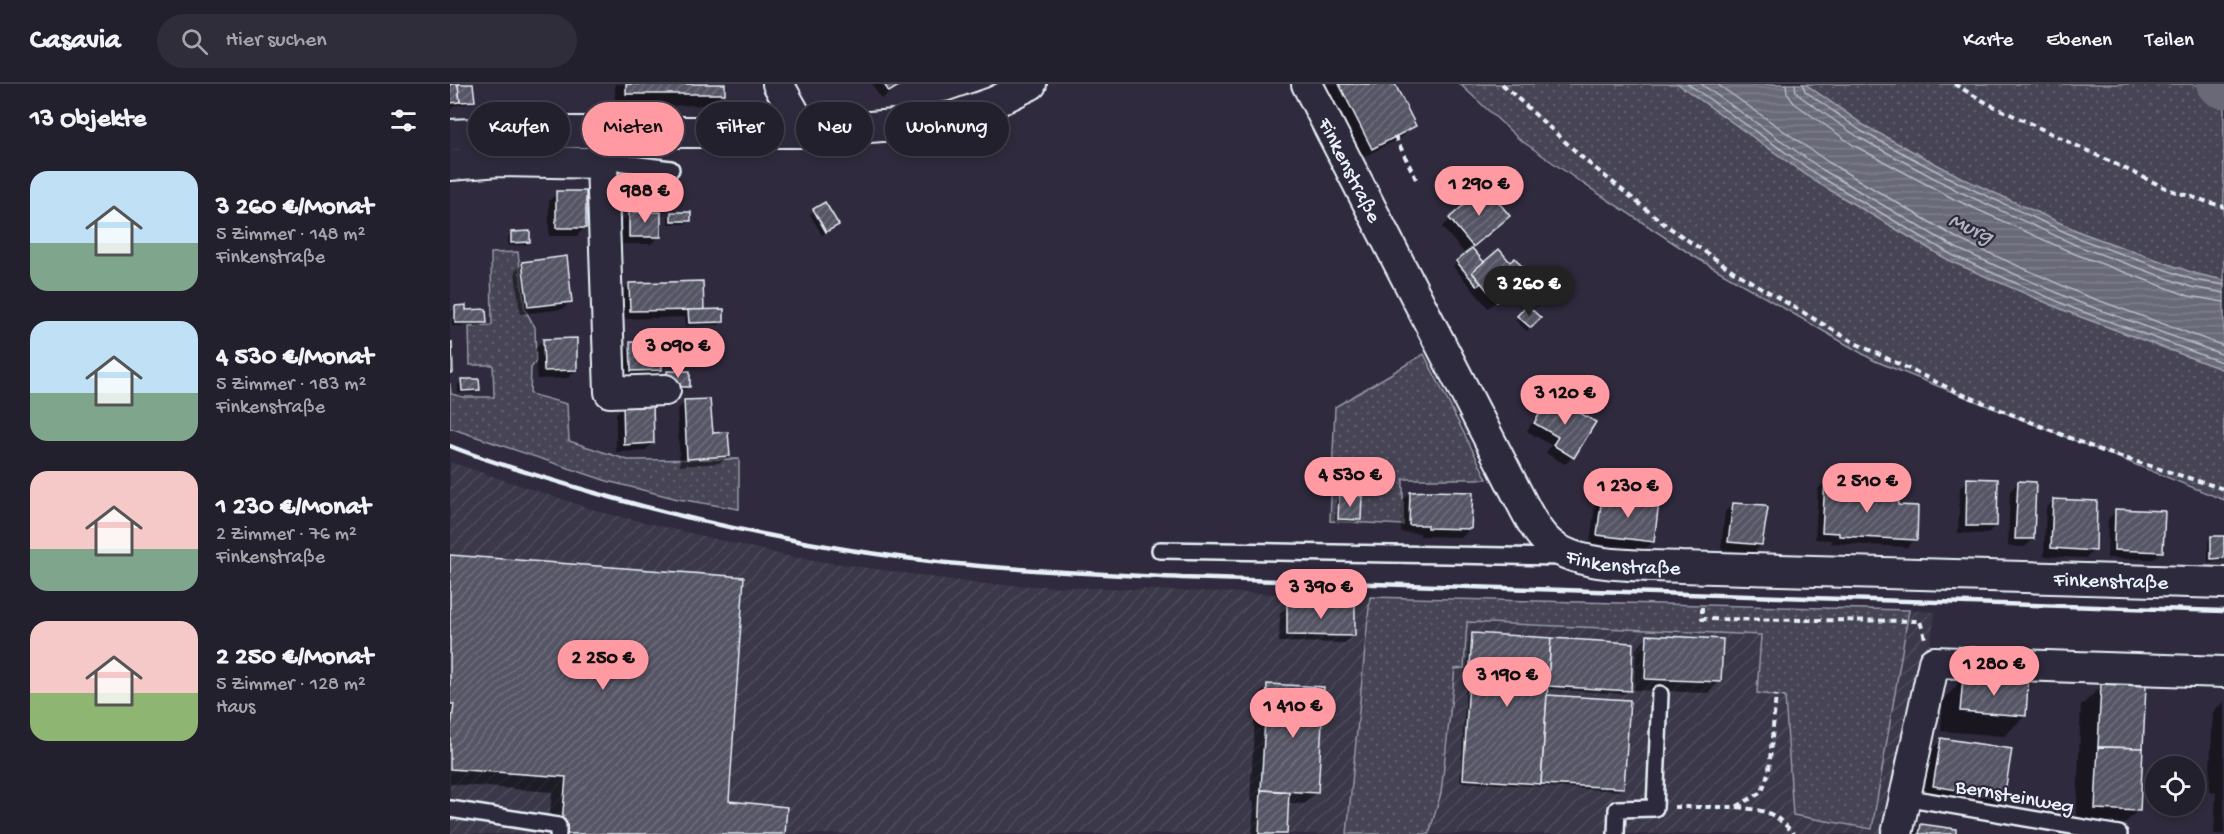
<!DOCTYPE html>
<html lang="de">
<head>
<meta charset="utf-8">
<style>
	:root { --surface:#23202e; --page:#2f2d3a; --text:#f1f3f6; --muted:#a3a3aa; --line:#403e4a; --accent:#ff9aa2 }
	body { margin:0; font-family:"Gochi Hand",sans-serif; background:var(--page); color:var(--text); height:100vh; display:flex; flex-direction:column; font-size:22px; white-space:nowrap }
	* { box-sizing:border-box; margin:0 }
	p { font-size:20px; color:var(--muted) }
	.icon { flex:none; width:33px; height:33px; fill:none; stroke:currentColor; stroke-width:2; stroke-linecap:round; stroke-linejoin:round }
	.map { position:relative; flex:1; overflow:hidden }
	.details { display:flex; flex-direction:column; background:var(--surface); width:450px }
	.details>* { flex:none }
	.top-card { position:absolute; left:18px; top:18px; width:570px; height:54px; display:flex; gap:12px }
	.fabs { position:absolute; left:1695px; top:672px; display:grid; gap:12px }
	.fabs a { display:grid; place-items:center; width:60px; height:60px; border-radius:50%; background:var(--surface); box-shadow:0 3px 9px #0003,0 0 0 2px var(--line); font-size:30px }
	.price { position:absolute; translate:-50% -51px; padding:0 14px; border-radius:21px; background:var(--accent); color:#111; font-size:20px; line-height:39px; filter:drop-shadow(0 2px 3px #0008) }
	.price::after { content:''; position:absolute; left:50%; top:36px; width:18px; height:14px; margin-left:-9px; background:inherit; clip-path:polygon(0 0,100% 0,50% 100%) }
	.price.active { background:#222; color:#fff }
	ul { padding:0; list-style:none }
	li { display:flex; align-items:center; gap:18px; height:150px; padding:0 30px }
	li span { display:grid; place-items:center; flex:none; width:168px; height:120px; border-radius:18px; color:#555 }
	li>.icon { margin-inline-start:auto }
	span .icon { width:72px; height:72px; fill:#fffc; stroke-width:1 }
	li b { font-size:26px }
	h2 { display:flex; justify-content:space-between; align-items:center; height:72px; padding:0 30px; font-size:26px }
	.tag { padding:0 21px; border-radius:27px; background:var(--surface); box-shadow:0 3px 9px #0003,0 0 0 2px var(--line); font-size:21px; line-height:54px }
	.tag.active { background:var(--accent); color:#111 }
	header { display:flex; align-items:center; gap:36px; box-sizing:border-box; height:84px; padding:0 30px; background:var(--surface); border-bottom:2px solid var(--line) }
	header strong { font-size:28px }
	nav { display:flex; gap:33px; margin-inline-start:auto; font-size:21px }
	.search { width:420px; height:54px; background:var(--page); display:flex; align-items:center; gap:15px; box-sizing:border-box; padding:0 21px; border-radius:33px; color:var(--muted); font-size:22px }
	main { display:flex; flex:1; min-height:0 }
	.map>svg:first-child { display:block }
</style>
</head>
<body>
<header>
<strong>Casavia</strong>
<div class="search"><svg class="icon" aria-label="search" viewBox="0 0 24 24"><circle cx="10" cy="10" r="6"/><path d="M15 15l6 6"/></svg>Hier suchen</div>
<nav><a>Karte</a><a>Ebenen</a><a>Teilen</a></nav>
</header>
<main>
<section class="details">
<h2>13 Objekte<svg class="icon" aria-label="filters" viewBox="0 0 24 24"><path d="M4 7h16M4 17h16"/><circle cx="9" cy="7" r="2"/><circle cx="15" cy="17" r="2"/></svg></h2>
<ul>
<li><span style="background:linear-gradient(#bfe0f5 60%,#7fa58c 0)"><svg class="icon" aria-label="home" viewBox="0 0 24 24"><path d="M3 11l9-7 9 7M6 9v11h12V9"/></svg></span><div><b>3 260 €/Monat</b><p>5 Zimmer · 148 m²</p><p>Finkenstraße</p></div></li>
<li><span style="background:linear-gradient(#bfe0f5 60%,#7fa58c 0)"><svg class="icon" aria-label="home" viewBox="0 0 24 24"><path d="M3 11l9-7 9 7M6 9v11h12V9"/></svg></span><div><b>4 530 €/Monat</b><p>5 Zimmer · 183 m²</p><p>Finkenstraße</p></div></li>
<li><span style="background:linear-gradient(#f6c9c9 65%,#7fa58c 0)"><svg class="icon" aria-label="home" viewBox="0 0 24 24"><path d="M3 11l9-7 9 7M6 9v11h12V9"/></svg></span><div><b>1 230 €/Monat</b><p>2 Zimmer · 76 m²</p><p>Finkenstraße</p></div></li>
<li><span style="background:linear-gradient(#f6c9c9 60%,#8fb573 0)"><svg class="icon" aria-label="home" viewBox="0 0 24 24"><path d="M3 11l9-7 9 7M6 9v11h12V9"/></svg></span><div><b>2 250 €/Monat</b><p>5 Zimmer · 128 m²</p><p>Haus</p></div></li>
</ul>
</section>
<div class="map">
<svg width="1774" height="750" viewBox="0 0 1774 750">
	<defs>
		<pattern id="industrial-furrows" width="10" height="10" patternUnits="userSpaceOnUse" patternTransform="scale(1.5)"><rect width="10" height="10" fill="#3b3749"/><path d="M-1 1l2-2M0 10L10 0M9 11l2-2" fill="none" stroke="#4e4b5b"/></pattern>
		<pattern id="grass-dots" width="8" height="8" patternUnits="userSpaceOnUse" patternTransform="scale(1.5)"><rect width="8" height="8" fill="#464455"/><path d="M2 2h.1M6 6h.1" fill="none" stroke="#615f6e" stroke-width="1.8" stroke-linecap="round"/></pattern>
		<pattern id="forest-firs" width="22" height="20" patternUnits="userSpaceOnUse" patternTransform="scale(1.5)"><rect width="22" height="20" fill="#464455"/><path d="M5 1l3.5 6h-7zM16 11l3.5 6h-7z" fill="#615f6e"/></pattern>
		<pattern id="water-rules" width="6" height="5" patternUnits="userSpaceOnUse" patternTransform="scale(1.5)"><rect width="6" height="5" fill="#696978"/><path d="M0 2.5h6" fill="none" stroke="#7e7f8c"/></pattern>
		<pattern id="building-hatch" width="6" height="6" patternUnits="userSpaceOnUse" patternTransform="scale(1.5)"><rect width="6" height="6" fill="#575565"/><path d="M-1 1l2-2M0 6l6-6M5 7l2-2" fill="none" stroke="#6f6e7c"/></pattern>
	</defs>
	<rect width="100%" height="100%" fill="#2f2a3d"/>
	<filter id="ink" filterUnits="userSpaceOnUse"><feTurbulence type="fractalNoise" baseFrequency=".0167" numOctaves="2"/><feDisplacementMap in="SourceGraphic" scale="12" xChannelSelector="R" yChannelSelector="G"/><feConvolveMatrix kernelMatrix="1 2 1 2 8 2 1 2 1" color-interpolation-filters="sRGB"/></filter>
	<g filter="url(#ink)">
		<!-- industrial -->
		<g fill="url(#industrial-furrows)">
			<polygon points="0,378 151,428 342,473 531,500 920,513 897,750 0,750"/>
			<polygon points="1459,526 1486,528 1444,750 979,750 991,709 1005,585 1014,584 1017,538 1311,551 1307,609 1335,613 1343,731 1422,745"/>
		</g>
		<!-- grass -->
		<g fill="url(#grass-dots)" stroke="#979aa6" stroke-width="1.5">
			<polygon points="1010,0 1228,0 1365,97 1500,177 1623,230 1774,286 1774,416 1425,277 1245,173 1129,97 1069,55"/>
			<polygon points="1355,0 1744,0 1774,11 1774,196 1746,190 1632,149 1514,95 1415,42"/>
			<polygon points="68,168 75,226 85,243 86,277 81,284 80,310 117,320 119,357 178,376 289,375 289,425 228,415 157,397 0,344 0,299 1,310 13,313 44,313 43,281 20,281 19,243 42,241 41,169"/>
			<polygon points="974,270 1037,395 953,395 953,441 880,437 885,323"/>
			<polygon points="920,513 1459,526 1422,745 1343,731 1335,613 1307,609 1311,551 1017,538 1014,584 1005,585 991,709 979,750 897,750"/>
		</g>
		<!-- forest -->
		<polygon fill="url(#forest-firs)" stroke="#979aa6" stroke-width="1.5" points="1748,0 1774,0 1774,11"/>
		<!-- water -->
		<polygon fill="url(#water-rules)" stroke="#9c9fab" stroke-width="1.5" points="1228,0 1355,0 1415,42 1514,95 1632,149 1746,190 1774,196 1774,286 1623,230 1500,177 1365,97"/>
		<!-- shadow -->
		<g fill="#0007">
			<polygon points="0,0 22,0 23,16 20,20 5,21 0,26"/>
			<polygon points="165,0 274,0 274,9 262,21 165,22"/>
			<polygon points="422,0 454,0 431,15"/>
			<polygon points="872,0 943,0 964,41 952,53 910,75"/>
			<polygon points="1035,104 1050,139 1020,165 1033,180 1069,198 1038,224 1003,182 1016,171 992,143"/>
			<polygon points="107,109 134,144 127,152 99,152 99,117"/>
			<polygon points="375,120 383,144 372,151 360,130"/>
			<polygon points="221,129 240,136 236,140 218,140 218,133"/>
			<polygon points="179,130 209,152 201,160 171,160 171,138"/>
			<polygon points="61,149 79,158 75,161 58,162 58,153"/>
			<polygon points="73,179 121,217 113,225 70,230 65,187"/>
			<polygon points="180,200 252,227 273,237 269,241 236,242 235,233 172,235 172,208"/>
			<polygon points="6,223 14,227 35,238 32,242 2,242 2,227"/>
			<polygon points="1077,223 1089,234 1077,247 1065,236"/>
			<polygon points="93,257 126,286 118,294 87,295 85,265"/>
			<polygon points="181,260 210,285 202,293 173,294 173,268"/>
			<polygon points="218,289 239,302 235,306 214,306 214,293"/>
			<polygon points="12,297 28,305 24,309 8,309 8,300"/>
			<polygon points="1100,314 1123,373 1115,380 1096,369 1101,361 1077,347 1092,322"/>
			<polygon points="235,318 278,372 270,379 230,382 227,326"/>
			<polygon points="173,322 202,359 195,367 166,368 166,330"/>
			<polygon points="1518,396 1545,442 1537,450 1508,449 1510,404"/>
			<polygon points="1376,397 1393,407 1465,455 1457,463 1381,459 1382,456 1365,455 1368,405"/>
			<polygon points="1568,399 1583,455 1575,463 1558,462 1560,407"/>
			<polygon points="960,409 1020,445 1012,453 970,452 970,449 951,448 952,417"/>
			<polygon points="889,413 909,435 905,439 885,438 886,417"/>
			<polygon points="1153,414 1203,458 1195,465 1140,459 1145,421"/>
			<polygon points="1604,417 1644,466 1636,474 1594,472 1596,424"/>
			<polygon points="1283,420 1311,461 1303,469 1271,465 1275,428"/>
			<polygon points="1666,427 1712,467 1704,475 1657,474 1658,435"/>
			<polygon points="1762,453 1774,453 1774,474 1771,477 1758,478 1758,457"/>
			<polygon points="0,472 277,718 333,750 98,750 102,708 0,700"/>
			<polygon points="838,522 903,551 895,559 829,558 830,529"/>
			<polygon points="1023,551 1182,560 1179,606 1175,610 1096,605 1095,612 1173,704 1169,707 1010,698 1019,554"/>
			<polygon points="1198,553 1270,597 1258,609 1184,606 1186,565"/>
			<polygon points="1513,595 1575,632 1554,652 1491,647 1493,616"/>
			<polygon points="818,602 867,708 855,720 837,719 836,750 802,750 804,718 800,717 806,613"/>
			<polygon points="1652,602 1688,726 1668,746 1626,745 1631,622"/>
			<polygon points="1774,617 1774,750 1764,750 1766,709 1759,708 1763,628"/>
			<polygon points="1492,656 1553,713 1533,733 1463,722 1471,676"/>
			<polygon points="1471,741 1504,750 1463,750"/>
		</g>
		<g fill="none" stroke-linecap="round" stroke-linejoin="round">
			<!-- shore -->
			<g stroke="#b5bbc5" stroke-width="1.5">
				<polyline points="1238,0 1369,92 1502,171 1625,225 1774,279"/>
				<polyline points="1251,0 1373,86 1506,164 1628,218 1774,271"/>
				<polyline points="1267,0 1378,78 1510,156 1631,210 1774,262"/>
				<polyline points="1336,0 1337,9 1344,19 1403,61 1504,115 1625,170 1739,212 1774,218"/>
				<polyline points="1345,0 1346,8 1351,13 1408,53 1508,107 1628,162 1741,203 1774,209"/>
				<polyline points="1353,0 1355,7 1411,47 1511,100 1630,155 1744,196 1774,201"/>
			</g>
			<!-- river -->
			<polyline stroke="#696978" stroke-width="45" points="1769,0 1774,2"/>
		</g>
		<!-- building -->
		<g fill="url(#building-hatch)" stroke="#e8f1f8" stroke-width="1.5">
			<polygon points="0,0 8,0 10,18 0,19"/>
			<polygon points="8,0 23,0 25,17 10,18"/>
			<rect x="176" y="0" width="99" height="10"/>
			<polygon points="434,0 452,0 439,8"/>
			<polygon points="889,0 945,0 966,42 922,65"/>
			<polygon points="1035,102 1060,132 1023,163 999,134"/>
			<rect x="106" y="107" width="30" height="37"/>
			<polygon points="375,118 389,141 376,148 363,125"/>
			<rect x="179" y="128" width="32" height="25"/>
			<rect x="221" y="128" width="20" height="9"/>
			<polygon points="80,147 80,158 61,159 61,148"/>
			<polygon points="1022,164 1034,178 1022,188 1031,199 1027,202 1006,177"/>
			<polygon points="1049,165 1060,178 1065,174 1079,191 1047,218 1022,188"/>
			<polygon points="117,172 122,218 78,223 72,178"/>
			<polygon points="253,197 254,226 180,227 179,199"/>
			<polygon points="16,221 16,226 36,225 37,239 5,239 5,222"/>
			<polygon points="1077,221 1091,234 1081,244 1067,232"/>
			<polygon points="274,225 274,238 239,239 238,226"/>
			<polygon points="127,254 127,286 94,287 93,255"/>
			<polygon points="0,258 2,258 3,289 0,289"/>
			<polygon points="180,258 211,258 212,286 181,287"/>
			<rect x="217" y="287" width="23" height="16"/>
			<polygon points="11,295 29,295 30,306 12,307"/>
			<polygon points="1100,312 1146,338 1124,374 1103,361 1108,353 1084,339"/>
			<polygon points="260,315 263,349 278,348 280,372 237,375 234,316"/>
			<polygon points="203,319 204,359 174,361 173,320"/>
			<polygon points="1517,394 1548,395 1547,442 1516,442"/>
			<polygon points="1375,396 1396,397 1395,405 1448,408 1448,421 1468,422 1467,456 1389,452 1389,449 1372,448"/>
			<polygon points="1568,397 1586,398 1584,455 1565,455"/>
			<polygon points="979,407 1023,408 1021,445 977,444 977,441 959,441 960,408"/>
			<polygon points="889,411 912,412 911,436 888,435"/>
			<polygon points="1152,412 1209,418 1204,458 1147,451"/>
			<polygon points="1603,415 1647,417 1646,467 1601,464"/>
			<polygon points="1283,419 1315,421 1318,424 1312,461 1278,458"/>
			<polygon points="1665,425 1715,427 1713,468 1664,466"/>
			<polygon points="1761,452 1774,452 1774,474 1761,475"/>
			<polygon points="0,471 294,493 279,717 337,723 335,750 111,750 116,693 0,685 0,652 4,620 0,620"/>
			<polygon points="837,520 905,521 905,552 837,551"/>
			<polygon points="1022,549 1101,554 1091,700 1013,695"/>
			<polygon points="1197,551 1273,555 1271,598 1195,595"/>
			<polygon points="1101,554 1183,559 1181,607 1098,602"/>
			<polygon points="1513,594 1578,599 1576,632 1510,627"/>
			<polygon points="817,600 874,603 868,709 811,706"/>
			<polygon points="1651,600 1696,602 1693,664 1648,663"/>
			<polygon points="1097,611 1180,616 1174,704 1091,700"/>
			<polygon points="1491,654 1562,665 1554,714 1483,702"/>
			<polygon points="1648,663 1693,664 1690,727 1645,725"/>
			<polygon points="811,706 839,708 837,750 809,750"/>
			<polygon points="1471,740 1506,745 1506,750 1469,750"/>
		</g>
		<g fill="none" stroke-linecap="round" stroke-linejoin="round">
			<!-- lane casing -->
			<g stroke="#e8f1f8" stroke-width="20">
				<g id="lane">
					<polyline points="152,79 174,79 221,85"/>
					<polyline points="710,466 1113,473"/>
					<polyline points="1454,713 1669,750"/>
					<polyline points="0,725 108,742 108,750"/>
					<polyline points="1166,750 1167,725 1205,724 1210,610"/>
				</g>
			</g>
			<!-- street casing -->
			<g stroke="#e8f1f8" stroke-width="34">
				<g id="street">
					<polyline points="328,0 355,48"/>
					<path id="s1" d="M857,0L1074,423C1080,434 1087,448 1097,457C1125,485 1193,481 1231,483L1774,499"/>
					<polyline points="0,51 65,48 355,48 458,40 502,33 545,18 581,0"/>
					<polyline points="0,81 49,77 152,79 160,308 215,306"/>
					<polyline points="1447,750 1484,578 1774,588"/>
				</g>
			</g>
			<!-- path -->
			<g stroke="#e8f1f8" stroke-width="4" stroke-dasharray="6 4.5" stroke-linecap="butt">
				<polyline points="1052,0 1135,76 1217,142 1283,187 1405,259 1507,308 1652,367 1774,405"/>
				<polyline points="1504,0 1537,19 1720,106 1774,123"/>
				<polyline points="945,52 966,95"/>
				<polyline points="1252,523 1252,535 1470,537 1475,554"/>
				<polyline points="1224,723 1286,723 1312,708 1319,686 1326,611"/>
				<path d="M1287,723C1317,727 1323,727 1344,750"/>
			</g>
			<!-- lane -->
			<use href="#lane" stroke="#2f2a3d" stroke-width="15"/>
			<!-- street -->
			<use href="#street" stroke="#2f2a3d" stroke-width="30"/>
			<!-- rail -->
			<path stroke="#e8f1f8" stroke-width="4.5" d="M0,362C45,380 92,393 138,407C255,441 376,466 497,479C575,487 654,490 732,494L1774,527"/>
		</g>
	</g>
	<g text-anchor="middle" stroke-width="4.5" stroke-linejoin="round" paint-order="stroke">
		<!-- street labels -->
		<g font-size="21" fill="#e8f1f8" stroke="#2f2a3d">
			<text dy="7" stroke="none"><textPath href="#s1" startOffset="96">Finkenstraße</textPath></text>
			<text dy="7" stroke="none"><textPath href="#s1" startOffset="598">Finkenstraße</textPath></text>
			<text dy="7" stroke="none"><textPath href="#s1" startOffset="1086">Finkenstraße</textPath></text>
			<text transform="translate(1565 711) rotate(10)" y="7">Bernsteinweg</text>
		</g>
		<!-- water labels -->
		<g font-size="22" font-style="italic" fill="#afb4be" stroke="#2f2a3d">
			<text transform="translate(1522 142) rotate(24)" y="8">Murg</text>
		</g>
	</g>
</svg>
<div class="fabs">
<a><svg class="icon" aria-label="locate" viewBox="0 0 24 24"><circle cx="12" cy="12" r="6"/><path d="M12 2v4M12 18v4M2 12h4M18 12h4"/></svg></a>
</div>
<b class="price" style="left:1029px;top:133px">1 290 €</b>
<b class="price" style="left:195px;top:140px">988 €</b>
<b class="price active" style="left:1079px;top:233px">3 260 €</b>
<b class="price" style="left:228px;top:295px">3 090 €</b>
<b class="price" style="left:1115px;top:342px">3 120 €</b>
<b class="price" style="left:900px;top:424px">4 530 €</b>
<b class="price" style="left:1417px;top:430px">2 510 €</b>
<b class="price" style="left:1178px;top:435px">1 230 €</b>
<b class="price" style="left:871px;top:536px">3 390 €</b>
<b class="price" style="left:153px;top:607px">2 250 €</b>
<b class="price" style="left:1544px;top:613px">1 280 €</b>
<b class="price" style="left:1057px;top:624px">3 190 €</b>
<b class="price" style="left:843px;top:655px">1 410 €</b>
<div class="top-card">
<a class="tag">Kaufen</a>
<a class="tag active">Mieten</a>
<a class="tag">Filter</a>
<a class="tag">Neu</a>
<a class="tag">Wohnung</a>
</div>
</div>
</main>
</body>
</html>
